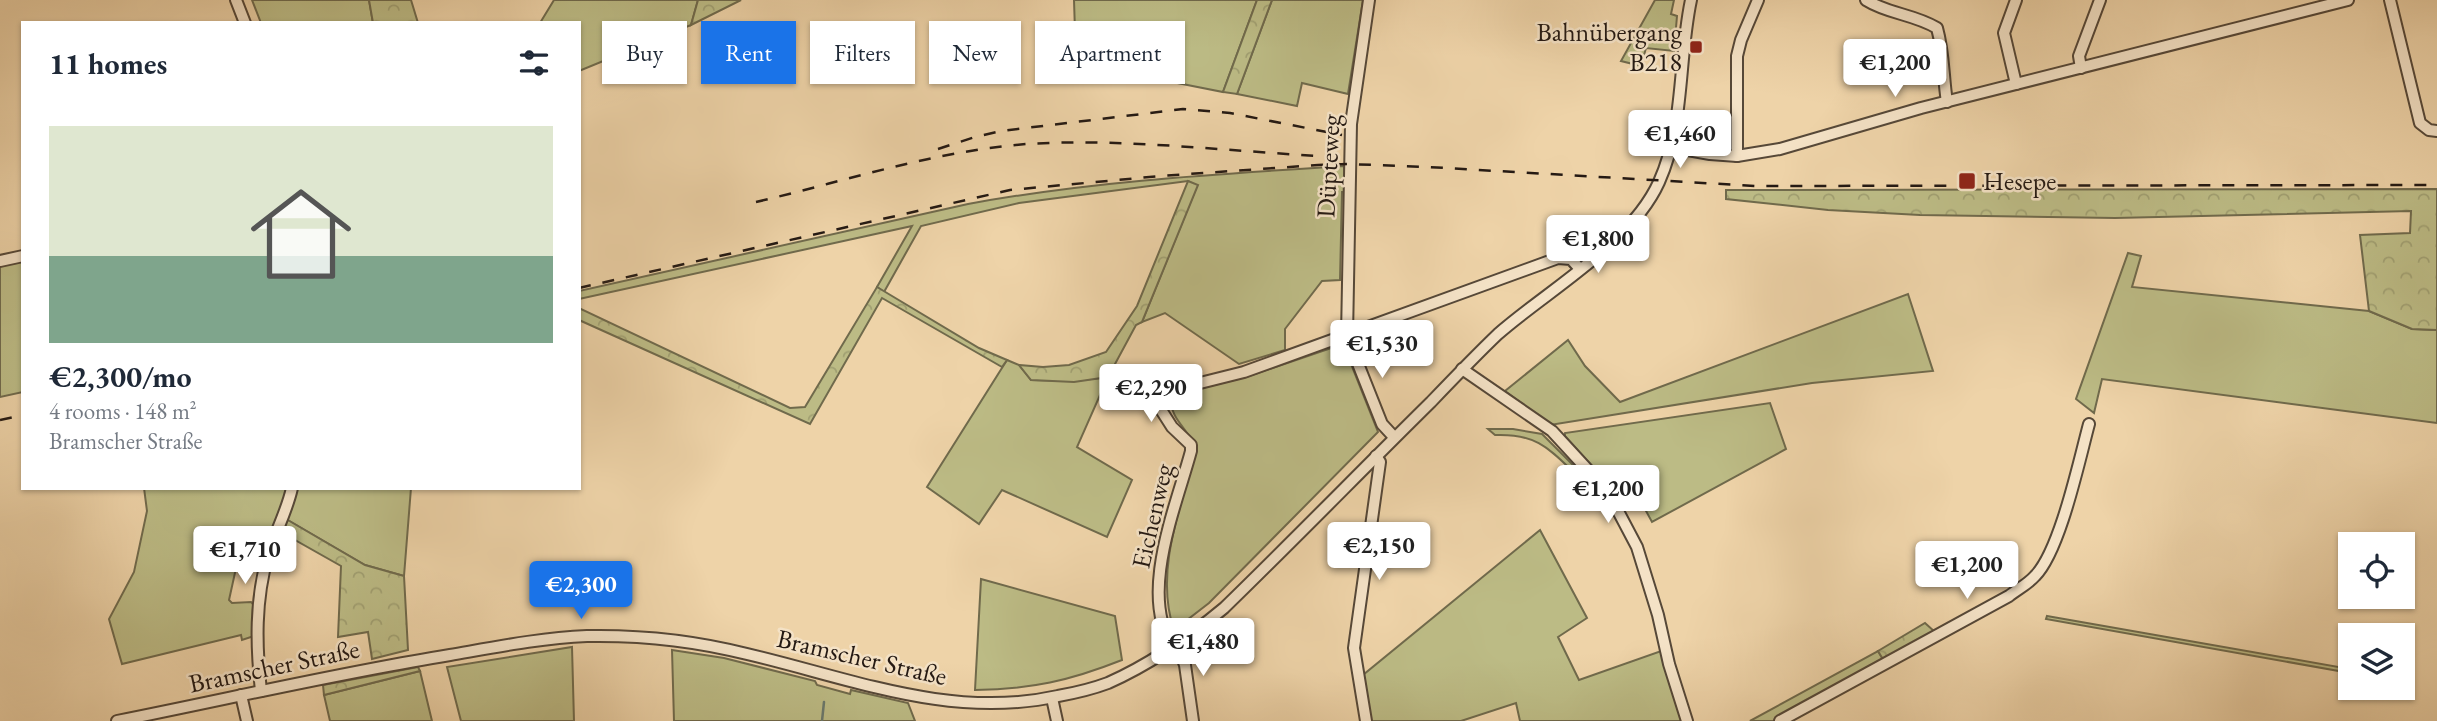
<!DOCTYPE html>
<html lang="en">
<head>
<meta charset="utf-8">
<style>
	:root { --surface:#fff; --page:#f2f2f3; --text:#1f2937; --muted:#747a83; --line:#e0e1e3; --accent:#1a73e8 }
	body { margin:0; font-family:"EB Garamond",serif; background:var(--page); color:var(--text); height:100vh; display:flex; flex-direction:column; font-size:26px; white-space:nowrap }
	* { box-sizing:border-box; margin:0 }
	p { font-size:23px; color:var(--muted) }
	.icon { flex:none; width:38px; height:38px; fill:none; stroke:currentColor; stroke-width:2; stroke-linecap:round; stroke-linejoin:round }
	.map { position:relative; flex:1; overflow:hidden }
	.side { position:absolute; left:21px; top:21px; width:560px; height:469px; display:flex; flex-direction:column; background:var(--surface); border-radius:0px; box-shadow:0 2px 5px #0004 }
	.side>* { flex:none }
	.guide { position:absolute; left:602px; top:21px; width:665px; height:63px; display:flex; gap:14px }
	.buttons { position:absolute; left:2338px; top:532px; display:grid; gap:14px }
	.buttons a { display:grid; place-items:center; width:77px; height:77px; border-radius:0px; background:var(--surface); box-shadow:0 2px 5px #0004; font-size:35px }
	.price { position:absolute; translate:-50% -60px; padding:0 16px; border-radius:7px; background:#fff; color:#222; font-size:23px; line-height:46px; filter:drop-shadow(0 2px 4px #0008) }
	.price::after { content:''; position:absolute; left:50%; top:42px; width:21px; height:16px; margin-left:-10px; background:inherit; clip-path:polygon(0 0,100% 0,50% 100%) }
	.price.on { background:var(--accent); color:#fff }
	ul { padding:0; list-style:none }
	li { display:grid; align-content:center; gap:14px; height:371px; padding:0 28px }
	li+li { border-top:2px solid var(--line) }
	li span { display:grid; place-items:center; height:217px; border-radius:0px; color:#555 }
	li>.icon { margin-inline-start:auto }
	span .icon { width:126px; height:126px; fill:#fffc; stroke-width:1 }
	li b { font-size:30px }
	h2 { display:flex; justify-content:space-between; align-items:center; height:84px; padding:0 28px; font-size:30px }
	.chip { padding:0 24px; border-radius:0px; background:var(--surface); box-shadow:0 2px 5px #0004; font-size:24px; line-height:63px }
	.chip.on { background:var(--accent); color:#fff }
	.map>svg:first-child { display:block }
</style>
</head>
<body>
<div class="map">
<svg width="2437" height="721" viewBox="0 0 2437 721">
	<defs>
		<pattern id="forest-crowns" width="20" height="18" patternUnits="userSpaceOnUse" patternTransform="scale(1.75)"><rect width="20" height="18" fill="#bcbb85"/><path d="M2 6a3 3 0 1 1 6 0M12 15a3 3 0 1 1 6 0" fill="none" stroke="#a1a072"/></pattern>
	</defs>
	<rect width="100%" height="100%" fill="#eed3a8"/>
	<filter id="stains"><feTurbulence type="fractalNoise" baseFrequency=".00286" numOctaves="4"/><feColorMatrix values="0 0 0 0 .2 0 0 0 0 .09 0 0 0 0 .02 0 0 0 .5 -.17"/></filter>
	<radialGradient id="worn" r=".72"><stop offset=".6" stop-color="#630" stop-opacity="0"/><stop offset="1" stop-color="#630" stop-opacity=".3"/></radialGradient>
	<!-- grass -->
	<g fill="#bcbb85" stroke="#706a4c" stroke-width="2">
		<polygon points="252,0 369,0 373,23 261,23"/>
		<polygon points="554,0 698,0 691,25 579,71 579,23 540,23"/>
		<polygon points="1074,0 1257,0 1223,92 1076,63"/>
		<polygon points="1272,0 1363,0 1348,94 1302,83 1297,106 1237,94"/>
		<polygon points="1655,0 1674,0 1671,14 1677,16 1674,51 1646,48 1641,66 1621,61"/>
		<path d="M1344,166L1346,192H1342L1340,280L1322,281L1285,329V350L1239,364L1165,313L1142,322L1197,186L1188,181L1019,203L921,226L884,292L877,287L912,226L579,299V291L968,204C1092,181 1218,174 1344,166Z"/>
		<polygon points="2128,253 2141,256 2132,287 2369,311 2412,329 2437,330 2437,423 2102,379 2094,413 2076,399"/>
		<polygon points="23,259 23,392 0,397 0,263"/>
		<polygon points="1908,294 1933,371 1812,383 1550,425 1505,391 1568,340 1585,366 1620,402"/>
		<path d="M1343,344L1378,432L1209,603L1174,630C1154,572 1181,506 1196,450C1190,429 1170,421 1171,398L1174,395L1246,377Z"/>
		<polygon points="1007,360 1019,365 1031,380 1074,381 1108,377 1077,447 1132,480 1107,537 1002,490 979,524 927,487"/>
		<polygon points="1770,403 1786,449 1652,522 1626,474 1603,478 1565,436 1565,433"/>
		<path d="M1488,429H1513L1542,434L1589,481L1585,483C1553,454 1542,433 1495,435Z"/>
		<polygon points="144,488 290,488 262,554 238,559 229,600 232,603 251,602 255,607 254,636 242,640 241,635 122,664 109,619 134,572 147,511"/>
		<polygon points="296,488 411,488 404,576 365,565 286,519"/>
		<polygon points="1540,530 1587,618 1558,637 1579,680 1664,650 1684,721 1520,721 1516,703 1461,721 1370,721 1363,675"/>
		<path d="M981,579L1115,616L1122,660C1069,681 1032,689 975,690Z"/>
		<polygon points="2047,616 2350,669 2350,673 2046,619"/>
		<polygon points="572,647 574,721 461,721 447,667"/>
		<polygon points="672,650 724,658 815,681 817,685 850,694 851,690 908,703 915,721 674,721"/>
		<polygon points="1878,651 1884,661 1776,721 1750,721"/>
		<polygon points="420,671 432,721 330,721 324,695"/>
	</g>
	<!-- forest -->
	<g fill="url(#forest-crowns)" stroke="#706a4c" stroke-width="2">
		<polygon points="369,0 411,0 418,23 373,23"/>
		<polygon points="698,0 741,0 691,25"/>
		<polygon points="1257,0 1272,0 1237,94 1223,92"/>
		<polygon points="1188,181 1198,185 1142,322 1136,325 1108,377 1074,382 1031,380 1019,365 1043,367 1069,365 1106,352 1137,306"/>
		<polygon points="2437,189 2437,330 2412,329 2369,311 2360,235 2410,233 2411,211 2115,218 1920,215 1828,210 1726,199 1726,190"/>
		<polygon points="877,287 979,348 1007,360 1002,367 882,298 810,424 579,320 579,308 790,408 805,407"/>
		<polygon points="286,519 365,565 404,576 408,650 372,659 368,632 338,637 341,566 281,532"/>
		<polygon points="1925,623 1935,632 1884,661 1878,651"/>
		<polygon points="418,667 420,671 324,695 323,685"/>
	</g>
	<g fill="none" stroke-linecap="round" stroke-linejoin="round">
		<!-- stream -->
		<polyline stroke="#6a786d" stroke-width="2.5" points="822,721 824,702"/>
		<!-- minor casing -->
		<g stroke="#564838" stroke-width="14">
			<g id="minor">
				<polyline points="236,0 245,23"/>
				<polyline points="1369,0 1351,124 1347,336 1382,424 1394,437"/>
				<path d="M1866,0C1888,14 1914,14 1937,28C1944,53 1943,77 1947,102"/>
				<polyline points="2016,0 2004,33 2016,84"/>
				<polyline points="2390,0 2420,123 2429,130 2437,131"/>
				<polyline points="2081,68 2079,56 2100,0"/>
				<polyline points="1671,147 1710,154 1737,156 1780,149 1921,108 2348,0"/>
				<polyline points="1737,156 1737,56 1741,40 1758,0"/>
				<polyline points="0,261 23,256"/>
				<polyline points="1462,369 1552,431 1598,481 1618,511 1637,547 1658,615 1669,664 1687,721"/>
				<polyline points="1177,644 1185,665 1193,721"/>
				<path d="M1173,647C1138,595 1176,507 1191,451V445L1172,427L1156,402L1158,396L1172,390L1244,372L1558,258L1571,259L1580,269"/>
				<path d="M261,691C256,645 255,600 268,555C275,533 287,511 292,488"/>
				<polyline points="241,695 247,721"/>
				<polyline points="1052,698 1057,721"/>
				<path d="M117,721C228,699 338,673 450,655C496,647 541,638 587,636C640,635 696,641 747,654C850,678 951,720 1058,696C1075,693 1092,689 1108,683C1151,664 1188,638 1224,608C1294,540 1362,470 1431,402C1453,379 1475,356 1498,334C1548,290 1631,244 1659,182C1685,124 1678,61 1691,0"/>
				<polyline points="1366,721 1354,648 1380,462 1376,456"/>
				<path d="M1780,721L2009,596C2018,589 2028,584 2035,576C2060,551 2079,461 2089,424"/>
			</g>
		</g>
		<!-- minor -->
		<use href="#minor" stroke="#f4e2c6" stroke-width="10"/>
		<!-- rail -->
		<g stroke="#241913" stroke-width="2.5" stroke-dasharray="12 12" stroke-linecap="butt">
			<polyline points="938,149 975,137 1001,131 1183,109 1230,113 1342,135"/>
			<path d="M756,202C846,181 934,151 1027,144C1123,138 1224,151 1320,156"/>
			<polyline points="579,288 1010,190 1160,176 1318,165 1349,164 1428,167 1756,186 2437,185"/>
			<polyline points="0,420 23,415"/>
		</g>
	</g>
	<!-- markers -->
	<g fill="#8f2418" stroke="#f4e2c6" stroke-width="2.5">
		<rect x="1689" y="40" width="14" height="14" rx="3.5"/>
		<rect x="1958" y="172" width="18" height="18" rx="3.5"/>
	</g>
	<g text-anchor="middle" stroke-width="5" stroke-linejoin="round" paint-order="stroke">
		<!-- poi labels -->
		<g font-size="26" fill="#241913" stroke="#f4e2c6" text-anchor="end">
			<text x="1682" y="41">Bahnübergang<tspan x="1682" dy="30">B218</tspan></text>
			<text x="1983" y="190" text-anchor="start">Hesepe</text>
		</g>
		<!-- street labels -->
		<g font-size="26" fill="#241913" stroke="#f4e2c6">
			<text transform="translate(1328 166) rotate(-87)" y="9">Düpteweg</text>
			<text transform="translate(1152 516) rotate(-77)" y="9">Eichenweg</text>
			<text transform="translate(862 657) rotate(13)" y="9">Bramscher Straße</text>
			<text transform="translate(274 666) rotate(-12)" y="9">Bramscher Straße</text>
		</g>
	</g>
	<rect width="100%" height="100%" filter="url(#stains)"/>
	<rect width="100%" height="100%" fill="url(#worn)"/>
</svg>
<div class="buttons">
<a><svg class="icon" aria-label="locate" viewBox="0 0 24 24"><circle cx="12" cy="12" r="6"/><path d="M12 2v4M12 18v4M2 12h4M18 12h4"/></svg></a>
<a><svg class="icon" aria-label="layers" viewBox="0 0 24 24"><path d="M12 4l9 5-9 5-9-5zM3 14l9 5 9-5"/></svg></a>
</div>
<b class="price" style="left:1895px;top:99px">€1,200</b>
<b class="price" style="left:1680px;top:170px">€1,460</b>
<b class="price" style="left:1598px;top:275px">€1,800</b>
<b class="price" style="left:1382px;top:380px">€1,530</b>
<b class="price" style="left:1151px;top:424px">€2,290</b>
<b class="price" style="left:1608px;top:525px">€1,200</b>
<b class="price" style="left:1379px;top:582px">€2,150</b>
<b class="price" style="left:245px;top:586px">€1,710</b>
<b class="price" style="left:1967px;top:601px">€1,200</b>
<b class="price on" style="left:581px;top:621px">€2,300</b>
<b class="price" style="left:1203px;top:678px">€1,480</b>
<div class="guide">
<a class="chip">Buy</a>
<a class="chip on">Rent</a>
<a class="chip">Filters</a>
<a class="chip">New</a>
<a class="chip">Apartment</a>
</div>
<section class="side">
<h2>11 homes<svg class="icon" aria-label="filters" viewBox="0 0 24 24"><path d="M4 7h16M4 17h16"/><circle cx="9" cy="7" r="2"/><circle cx="15" cy="17" r="2"/></svg></h2>
<ul>
<li><span style="background:linear-gradient(#dfe7d0 60%,#7fa58c 0)"><svg class="icon" aria-label="home" viewBox="0 0 24 24"><path d="M3 11l9-7 9 7M6 9v11h12V9"/></svg></span><div><b>€2,300/mo</b><p>4 rooms · 148 m²</p><p>Bramscher Straße</p></div></li>
</ul>
</section>
</div>
</body>
</html>
